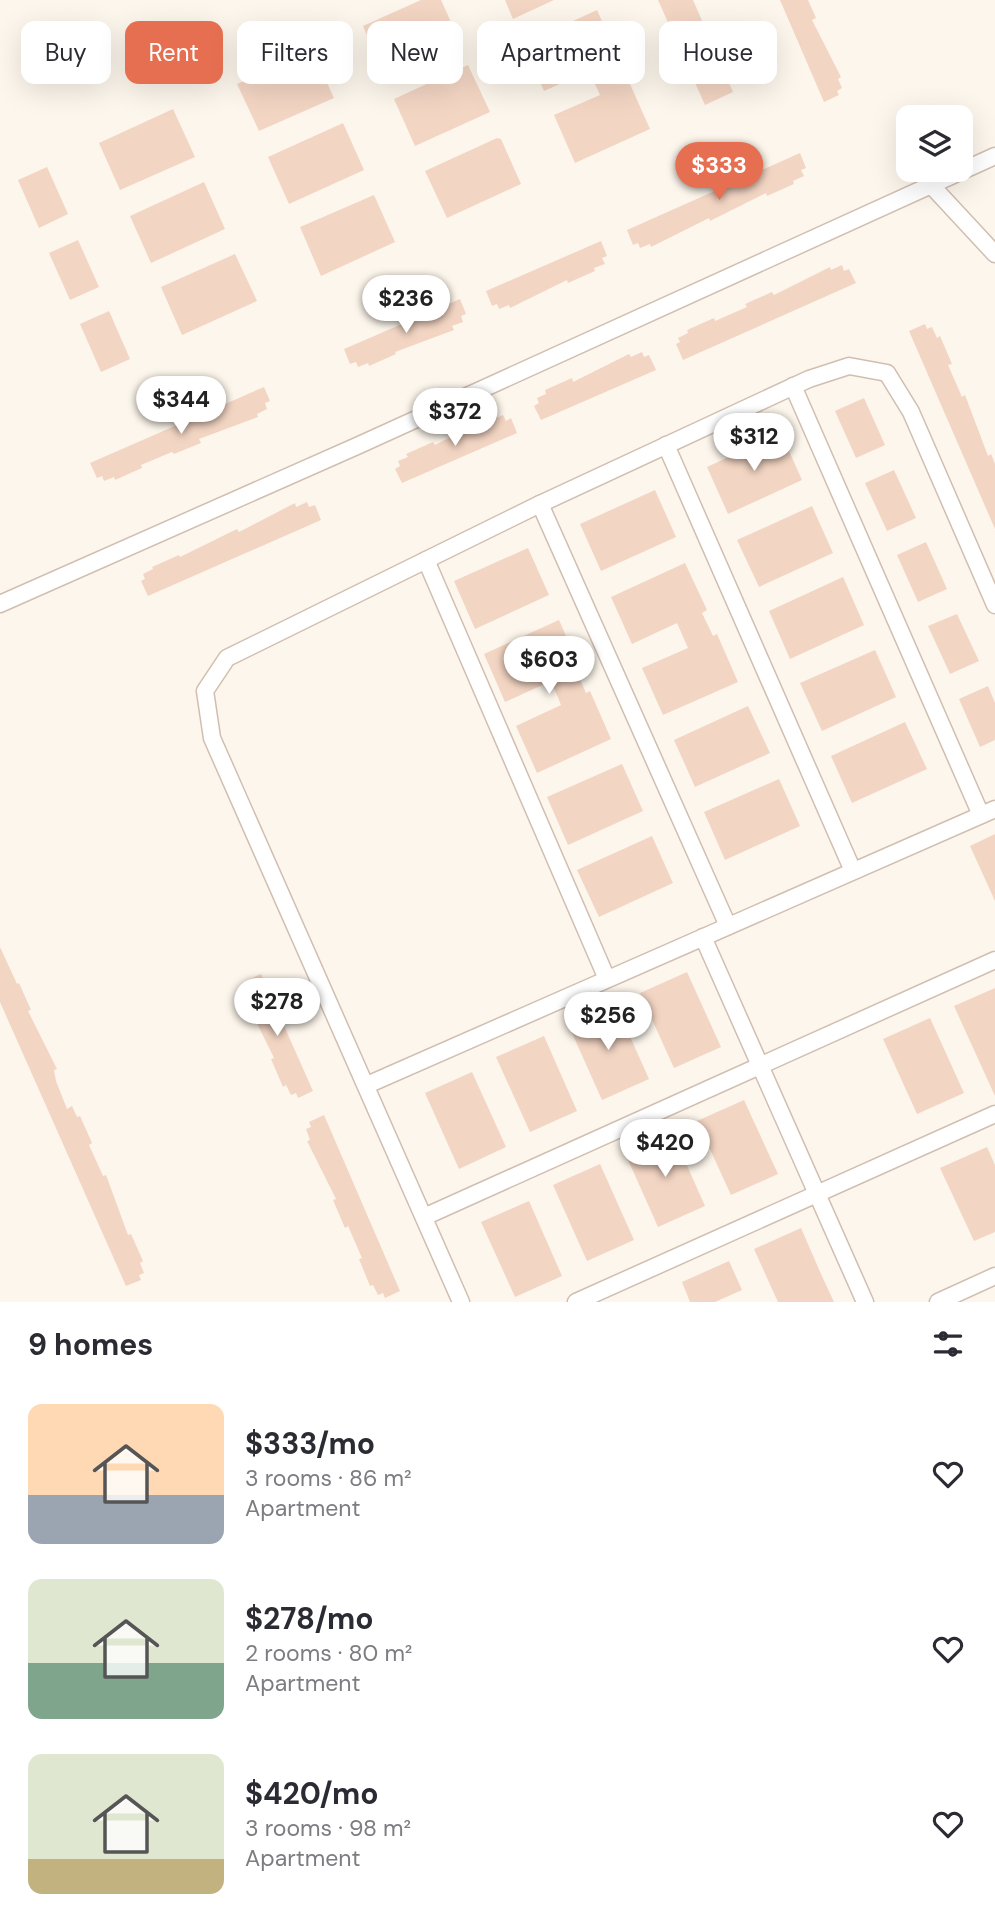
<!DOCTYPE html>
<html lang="en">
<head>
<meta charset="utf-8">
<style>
	:root { --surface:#fff; --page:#f2f2f3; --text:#2b2b33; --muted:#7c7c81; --accent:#e76f51 }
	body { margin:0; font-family:"DM Sans",sans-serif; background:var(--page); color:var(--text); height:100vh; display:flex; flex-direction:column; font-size:26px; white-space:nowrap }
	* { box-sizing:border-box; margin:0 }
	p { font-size:23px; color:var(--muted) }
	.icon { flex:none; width:38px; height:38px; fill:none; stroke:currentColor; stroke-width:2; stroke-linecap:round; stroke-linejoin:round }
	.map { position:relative; height:1302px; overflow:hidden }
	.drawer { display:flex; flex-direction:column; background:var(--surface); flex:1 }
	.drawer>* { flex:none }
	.top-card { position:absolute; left:21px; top:21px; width:954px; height:63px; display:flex; gap:14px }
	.tools { position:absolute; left:896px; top:105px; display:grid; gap:14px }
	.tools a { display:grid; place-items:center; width:77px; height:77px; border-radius:14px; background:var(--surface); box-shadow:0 7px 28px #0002; font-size:35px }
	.price { position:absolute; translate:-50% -60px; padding:0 16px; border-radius:24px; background:#fff; color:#222; font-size:23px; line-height:46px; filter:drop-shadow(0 2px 4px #0008) }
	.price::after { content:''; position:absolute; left:50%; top:42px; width:21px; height:16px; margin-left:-10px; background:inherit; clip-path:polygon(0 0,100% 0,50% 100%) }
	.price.active { background:var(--accent); color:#fff }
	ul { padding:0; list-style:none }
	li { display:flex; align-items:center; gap:21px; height:175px; padding:0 28px }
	li span { display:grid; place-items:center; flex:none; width:196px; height:140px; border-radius:14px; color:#555 }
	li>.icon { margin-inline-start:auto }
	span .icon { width:84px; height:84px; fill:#fffc; stroke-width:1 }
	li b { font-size:30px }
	h2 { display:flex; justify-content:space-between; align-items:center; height:84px; padding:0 28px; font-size:30px }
	.chip { padding:0 24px; border-radius:14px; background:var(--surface); box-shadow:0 7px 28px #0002; font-size:24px; line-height:63px }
	.chip.active { background:var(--accent); color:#fff }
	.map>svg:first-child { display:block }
</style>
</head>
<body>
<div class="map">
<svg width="995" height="1302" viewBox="0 0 995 1302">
	<rect width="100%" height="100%" fill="#fdf6ec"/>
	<!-- building -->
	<g fill="#f3d5c3">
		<polygon points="421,0 441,0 459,40 384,74 363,26"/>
		<polygon points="505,0 554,0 513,19"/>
		<polygon points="658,0 693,0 733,92 705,105"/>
		<polygon points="780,0 808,0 816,18 812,20 841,77 838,79 842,88 837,91 839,95 824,102"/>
		<polygon points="597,10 650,129 575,163 554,115 600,95 589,71 544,91 523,44"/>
		<polygon points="312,50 334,98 259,131 237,84"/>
		<polygon points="468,65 490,112 415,146 394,99"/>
		<polygon points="173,109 195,157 120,190 99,143"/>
		<polygon points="343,123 364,170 289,204 268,157"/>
		<polygon points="497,138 501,139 521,184 447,218 425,171"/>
		<polygon points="800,153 806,168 801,170 804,176 793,181 794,184 767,196 766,193 710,221 709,218 651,247 650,244 640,248 638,243 633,245 627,230"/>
		<polygon points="47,167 68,214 39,228 18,180"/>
		<polygon points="204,182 225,229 151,263 130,216"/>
		<polygon points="374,195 395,242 321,276 300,227"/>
		<polygon points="78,240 99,287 70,300 49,253"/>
		<polygon points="601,241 607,256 602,258 605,264 594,268 595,271 568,283 567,280 510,308 509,305 499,309 497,304 492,306 486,291"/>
		<polygon points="235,254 257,301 182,335 161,287"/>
		<polygon points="842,265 844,271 849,269 856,283 683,360 676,344 680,342 678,338 688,333 687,330 714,318 715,321 747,307 745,304 772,292 774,295 830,267 831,270"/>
		<polygon points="460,299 466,314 461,316 463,322 452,326 454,330 395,352 396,354 369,366 368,363 358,367 356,362 350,364 344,349"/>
		<polygon points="109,311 130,359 101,372 80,324"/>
		<polygon points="925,324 927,329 932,327 937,338 940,336 952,364 948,365 962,397 965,395 988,456 991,454 995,464 995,529 909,331"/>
		<polygon points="642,352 644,357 649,355 656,370 541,420 534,406 539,403 537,398 546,394 545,390 572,378 573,382 629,354 631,357"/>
		<polygon points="264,387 270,401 265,403 267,409 257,414 258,417 199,439 201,443 174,454 172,452 141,465 142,468 115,480 114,477 104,481 102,476 97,478 90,463"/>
		<polygon points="864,398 885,445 856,458 835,411"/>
		<polygon points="503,415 506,421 511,418 517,433 402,483 395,469 400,466 398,461 408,457 406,454 433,442 435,445 491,417 492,420"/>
		<polygon points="781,433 802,480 728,514 707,467"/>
		<polygon points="894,470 916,518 887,531 865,483"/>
		<polygon points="655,490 676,537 601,571 580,524"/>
		<polygon points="307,502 309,507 315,505 321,520 148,596 141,581 145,579 143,574 153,569 152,567 179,555 180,557 237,529 239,532 295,503 296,507"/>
		<polygon points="812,506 833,553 759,587 737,540"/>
		<polygon points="926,542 947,589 918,602 897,555"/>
		<polygon points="528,548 549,595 475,629 454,581"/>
		<polygon points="685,563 707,610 702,613 713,636 717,634 738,682 663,715 642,668 688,648 677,623 632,644 611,597"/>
		<polygon points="843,577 864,625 790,659 769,611"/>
		<polygon points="957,614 979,661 950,674 928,626"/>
		<polygon points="559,620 580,668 576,670 586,693 590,691 611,739 537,773 516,726 561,705 551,681 505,702 484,654"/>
		<polygon points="875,650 896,697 822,731 800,683"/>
		<polygon points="988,686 995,703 995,740 980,747 959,699"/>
		<polygon points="748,706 770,753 695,787 674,740"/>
		<polygon points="905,722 927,769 852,803 831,756"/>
		<polygon points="622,764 643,811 568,845 547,797"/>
		<polygon points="779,779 800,826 725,860 704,812"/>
		<polygon points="995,834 995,901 970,846"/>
		<polygon points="652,836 673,883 599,917 577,870"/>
		<polygon points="0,947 17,984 19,983 31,1010 28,1011 57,1069 54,1070 56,1081 67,1109 72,1106 77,1117 80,1116 92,1143 89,1145 103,1176 106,1175 128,1235 131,1234 143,1261 140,1263 144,1273 139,1275 141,1280 126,1286 0,1002"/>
		<polygon points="687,972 721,1047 674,1068 640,993"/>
		<polygon points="261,974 313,1091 298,1098 296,1093 291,1095 286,1085 283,1087 271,1059 274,1058 246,1001 249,999 244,988 249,986 247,980"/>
		<polygon points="995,988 995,1096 954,1006"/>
		<polygon points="615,1003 649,1079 602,1100 568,1024"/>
		<polygon points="930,1018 964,1093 917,1114 883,1039"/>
		<polygon points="544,1036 577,1111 530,1132 496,1057"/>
		<polygon points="472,1072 506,1147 459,1169 425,1093"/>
		<polygon points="744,1100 778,1174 731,1195 697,1121"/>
		<polygon points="324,1115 400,1291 385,1298 383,1293 378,1295 373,1285 370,1286 359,1259 362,1258 348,1226 345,1228 333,1200 336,1199 307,1141 310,1140 306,1129 311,1127 309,1122"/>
		<polygon points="672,1132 705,1206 658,1227 625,1153"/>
		<polygon points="987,1147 995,1165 995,1232 974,1241 940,1168"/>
		<polygon points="600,1164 634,1240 587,1261 553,1185"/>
		<polygon points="529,1201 562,1276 515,1297 481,1222"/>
		<polygon points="801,1228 821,1274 834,1302 778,1302 767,1278 754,1249"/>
		<polygon points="729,1261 742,1290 715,1302 690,1302 682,1282"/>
	</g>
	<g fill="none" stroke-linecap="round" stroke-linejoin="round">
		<!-- minor casing -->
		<g stroke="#d1beb0" stroke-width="19">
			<g id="minor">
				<polyline points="931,185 995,254"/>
				<polyline points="793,386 981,815"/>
				<polyline points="666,445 853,871"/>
				<polyline points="540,504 728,926"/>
				<polyline points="426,560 607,979"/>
				<polyline points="0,604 357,446 995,156"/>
				<polyline points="703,937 865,1302"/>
				<polyline points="367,1085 995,809"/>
				<polyline points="424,1217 995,960"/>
				<polyline points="461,1302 212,738 205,691 227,658 540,504 809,379 849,366 887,373 911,412 995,605"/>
				<polyline points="576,1302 995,1114"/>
				<polyline points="938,1302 995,1276"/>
			</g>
		</g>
		<!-- minor -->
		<use href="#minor" stroke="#fff" stroke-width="16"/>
	</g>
</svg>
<div class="tools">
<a><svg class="icon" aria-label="layers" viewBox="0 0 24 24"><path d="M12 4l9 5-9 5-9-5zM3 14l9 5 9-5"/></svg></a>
</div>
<b class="price active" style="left:719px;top:202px">$333</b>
<b class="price" style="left:406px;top:335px">$236</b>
<b class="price" style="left:181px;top:436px">$344</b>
<b class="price" style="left:455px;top:448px">$372</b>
<b class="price" style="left:754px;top:473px">$312</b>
<b class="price" style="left:549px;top:696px">$603</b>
<b class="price" style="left:277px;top:1038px">$278</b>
<b class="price" style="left:608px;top:1052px">$256</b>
<b class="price" style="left:665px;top:1179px">$420</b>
<div class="top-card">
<a class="chip">Buy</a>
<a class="chip active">Rent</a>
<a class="chip">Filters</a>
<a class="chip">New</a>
<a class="chip">Apartment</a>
<a class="chip">House</a>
</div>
</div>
<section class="drawer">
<h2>9 homes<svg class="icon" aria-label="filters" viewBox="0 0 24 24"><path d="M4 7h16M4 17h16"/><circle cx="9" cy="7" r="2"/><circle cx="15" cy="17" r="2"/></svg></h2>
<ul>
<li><span style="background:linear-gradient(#ffd9b3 65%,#9aa5b1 0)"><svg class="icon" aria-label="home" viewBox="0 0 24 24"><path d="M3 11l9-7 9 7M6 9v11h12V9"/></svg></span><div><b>$333/mo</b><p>3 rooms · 86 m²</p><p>Apartment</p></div><svg class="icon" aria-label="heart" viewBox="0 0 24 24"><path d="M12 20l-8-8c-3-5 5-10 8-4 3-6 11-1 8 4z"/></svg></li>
<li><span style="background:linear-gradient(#dfe7d0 60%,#7fa58c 0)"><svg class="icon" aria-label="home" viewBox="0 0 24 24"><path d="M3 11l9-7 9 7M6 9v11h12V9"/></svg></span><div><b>$278/mo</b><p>2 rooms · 80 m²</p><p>Apartment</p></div><svg class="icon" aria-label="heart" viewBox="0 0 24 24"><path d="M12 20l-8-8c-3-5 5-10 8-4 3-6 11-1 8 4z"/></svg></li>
<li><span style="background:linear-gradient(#dfe7d0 75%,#c2b280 0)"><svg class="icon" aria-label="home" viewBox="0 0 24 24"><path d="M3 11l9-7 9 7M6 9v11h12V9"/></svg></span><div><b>$420/mo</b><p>3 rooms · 98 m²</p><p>Apartment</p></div><svg class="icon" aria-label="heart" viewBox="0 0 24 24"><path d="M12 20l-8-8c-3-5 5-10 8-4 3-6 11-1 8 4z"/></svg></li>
</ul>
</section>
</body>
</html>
